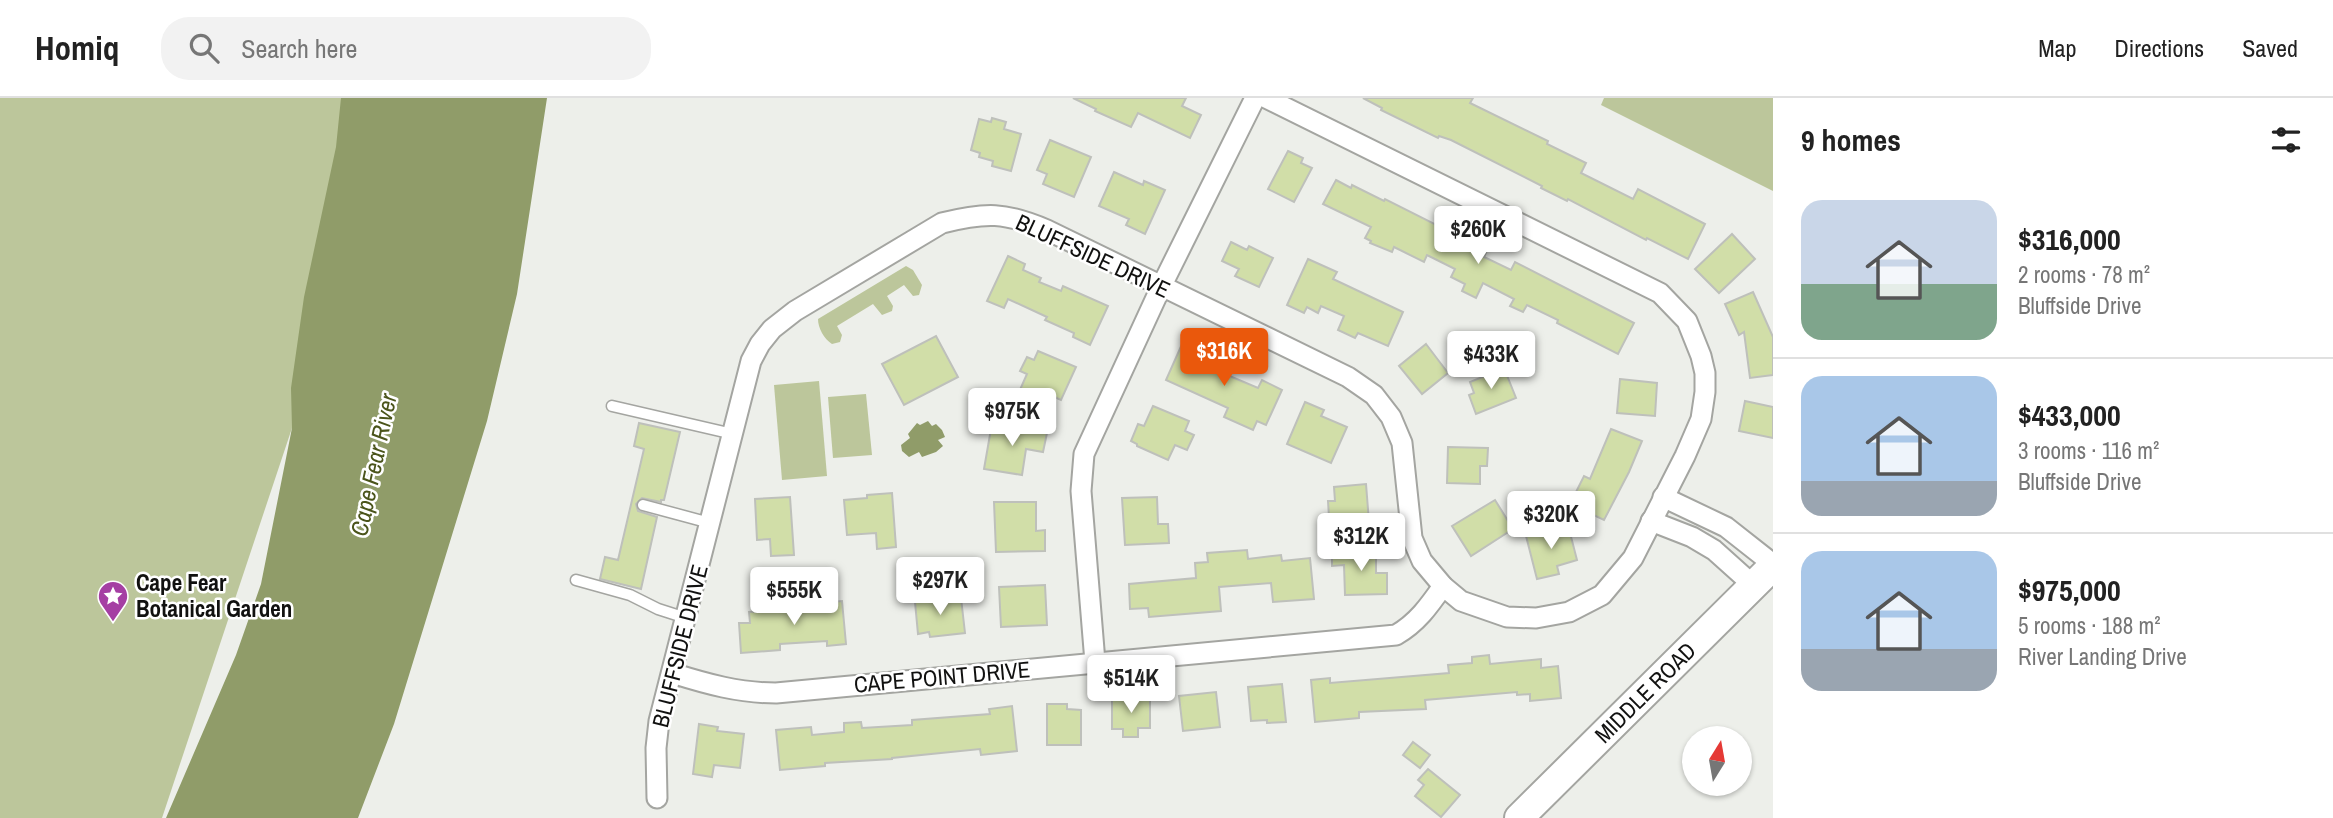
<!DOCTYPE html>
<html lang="en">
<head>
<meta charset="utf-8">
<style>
	:root { --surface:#fff; --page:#f2f2f2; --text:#222; --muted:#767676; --line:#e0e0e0; --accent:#ea580c }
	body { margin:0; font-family:"Archivo Narrow",sans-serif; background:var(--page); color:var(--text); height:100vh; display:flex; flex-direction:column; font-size:26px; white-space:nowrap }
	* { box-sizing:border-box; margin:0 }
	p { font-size:23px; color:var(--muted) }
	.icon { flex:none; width:38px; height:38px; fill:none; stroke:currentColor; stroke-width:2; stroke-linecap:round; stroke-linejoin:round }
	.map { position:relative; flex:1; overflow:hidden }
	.panel { display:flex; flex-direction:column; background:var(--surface); width:560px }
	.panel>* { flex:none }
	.needle { width:46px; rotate:11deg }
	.fabs { position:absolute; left:1682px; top:628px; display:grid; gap:14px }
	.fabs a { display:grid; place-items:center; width:70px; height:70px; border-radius:50%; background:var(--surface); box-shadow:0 2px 5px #0004; font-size:35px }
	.price { position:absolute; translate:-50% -60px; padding:0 16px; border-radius:7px; background:#fff; color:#222; font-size:23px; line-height:46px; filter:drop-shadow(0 2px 4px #0008) }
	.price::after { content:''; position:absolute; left:50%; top:42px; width:21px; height:16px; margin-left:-10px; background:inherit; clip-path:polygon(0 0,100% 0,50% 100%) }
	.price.active { background:var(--accent); color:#fff }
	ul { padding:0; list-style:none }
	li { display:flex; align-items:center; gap:21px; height:175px; padding:0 28px }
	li+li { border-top:2px solid var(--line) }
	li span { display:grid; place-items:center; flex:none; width:196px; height:140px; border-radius:21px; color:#555 }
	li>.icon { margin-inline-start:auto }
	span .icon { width:84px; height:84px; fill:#fffc; stroke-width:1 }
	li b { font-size:30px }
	h2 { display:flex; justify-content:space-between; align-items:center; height:84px; padding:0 28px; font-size:30px }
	header { display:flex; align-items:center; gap:42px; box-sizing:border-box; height:98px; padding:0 35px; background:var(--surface); border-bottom:2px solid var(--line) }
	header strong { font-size:33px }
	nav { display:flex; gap:38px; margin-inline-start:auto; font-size:24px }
	.search { width:490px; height:63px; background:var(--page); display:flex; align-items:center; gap:18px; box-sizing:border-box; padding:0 24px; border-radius:28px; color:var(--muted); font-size:26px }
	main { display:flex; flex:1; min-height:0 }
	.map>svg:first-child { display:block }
</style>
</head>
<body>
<header>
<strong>Homiq</strong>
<div class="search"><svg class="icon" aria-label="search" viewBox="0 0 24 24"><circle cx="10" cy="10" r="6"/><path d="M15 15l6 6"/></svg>Search here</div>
<nav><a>Map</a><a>Directions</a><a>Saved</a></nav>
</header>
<main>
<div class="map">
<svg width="1773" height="720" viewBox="0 0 1773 720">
	<rect width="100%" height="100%" fill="#edefea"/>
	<!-- green -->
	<g fill="#bcc69b">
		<polygon points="0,0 345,0 292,330 162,720 0,720"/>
		<polygon points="1604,0 1773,0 1773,93 1601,7"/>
		<path d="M906,168L913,172L922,187L919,197L913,198L904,187L887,198L893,208L892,213L882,217L873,206L837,228L842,237L840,244L832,246C824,241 818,230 818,221Z"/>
		<polygon points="819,283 827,378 782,382 774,287"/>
		<polygon points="866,296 872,357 833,360 828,299"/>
	</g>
	<!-- water -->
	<g fill="#909c69">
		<polygon points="341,0 547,0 517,196 487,323 394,626 358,720 166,720 236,557 261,486 292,330 291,290 304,199 336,49"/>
		<polygon points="928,323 932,328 936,326 942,332 945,339 938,342 943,348 936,354 922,359 919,354 909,359 902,353 901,347 910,340 908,336 917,325 920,327"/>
	</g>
	<!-- building -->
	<g fill="#d1dea8" stroke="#bec0bb" stroke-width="2">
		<polygon points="1073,0 1186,0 1182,8 1201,17 1190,40 1138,15 1131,29 1095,13 1096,11"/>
		<polygon points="1363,0 1473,0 1470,5 1548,43 1547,46 1586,65 1581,75 1633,101 1638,91 1705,126 1688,161 1647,140 1646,142 1568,101 1567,103 1541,90 1542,88 1451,42 1439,38 1438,40 1381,12 1382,10"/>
		<polygon points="992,20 1006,24 1004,31 1021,36 1011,73 992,68 993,63 979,59 980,55 971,52 979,21 991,24"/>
		<polygon points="1050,42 1091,59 1074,99 1043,86 1047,76 1037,72"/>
		<polygon points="1288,53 1303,60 1301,65 1312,70 1294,104 1268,91"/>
		<polygon points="1114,74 1143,87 1144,83 1165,92 1145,136 1126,127 1129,121 1099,108"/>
		<polygon points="1336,82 1351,90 1352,87 1384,103 1385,101 1468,143 1469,141 1488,150 1484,159 1511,172 1515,164 1634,225 1618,256 1557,225 1558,222 1527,207 1523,214 1510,208 1514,201 1483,185 1476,200 1462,193 1465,186 1451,179 1455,171 1427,157 1424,164 1394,149 1392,154 1370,145 1371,143 1365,140 1371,129 1323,106"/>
		<polygon points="1732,136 1755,161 1719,195 1695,171"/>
		<polygon points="1231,144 1247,152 1249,148 1273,160 1259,189 1235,178 1239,171 1222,163"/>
		<polygon points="1008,158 1025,166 1023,172 1041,180 1039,184 1061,193 1063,188 1108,208 1090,247 1073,239 1074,235 1045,222 1047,219 1008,201 1004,210 987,203"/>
		<polygon points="1308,161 1337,174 1333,181 1403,214 1388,248 1358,235 1355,240 1338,232 1344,218 1321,208 1318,215 1307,209 1304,215 1287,207"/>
		<polygon points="1753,194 1773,239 1773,277 1750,280 1744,234 1739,237 1725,206"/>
		<polygon points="936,238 958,279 904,307 882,266"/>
		<polygon points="1182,246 1224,265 1220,274 1258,290 1262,282 1282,292 1266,327 1257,323 1253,332 1224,319 1228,310 1166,282"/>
		<polygon points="1426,246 1448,275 1422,296 1399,268"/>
		<polygon points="1038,253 1076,269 1061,302 1052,298 1048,307 1019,294 1027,276 1020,273 1027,259 1034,262"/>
		<polygon points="1504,270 1516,300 1476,316 1469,297 1474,295 1470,284"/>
		<polygon points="1620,281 1657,285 1655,318 1617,315"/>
		<polygon points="1745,303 1773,309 1773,340 1739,333"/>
		<polygon points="1305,304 1324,312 1321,318 1347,329 1331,365 1287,346"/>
		<polygon points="1153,308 1189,323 1185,333 1194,337 1187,352 1175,347 1168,362 1137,348 1137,346 1131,343 1138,326 1144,328"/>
		<polygon points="639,325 680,334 664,402 661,402 661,404 642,400 636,406 638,413 657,419 641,491 600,481 605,459 618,462 644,351 634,348"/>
		<polygon points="1002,325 1047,335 1043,354 1026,351 1022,377 984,371 991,331 1001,333"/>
		<polygon points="1611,331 1642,343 1629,374 1604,422 1570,406 1584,378 1590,381"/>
		<polygon points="1448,349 1488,350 1487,368 1480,368 1480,386 1447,385"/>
		<polygon points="1366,386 1369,424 1339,427 1339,418 1329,419 1328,403 1335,403 1334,389"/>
		<polygon points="892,395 896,449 877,451 876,435 847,437 844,402 867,400 867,397"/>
		<polygon points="790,399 794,457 771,458 770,441 757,442 755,401"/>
		<polygon points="1157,399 1158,426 1168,426 1169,445 1125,447 1122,400"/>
		<polygon points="1495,402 1513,431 1471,458 1452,428"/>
		<polygon points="994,404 1036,404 1036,433 1045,432 1045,453 996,454"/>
		<polygon points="1568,427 1577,462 1557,468 1559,476 1537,481 1526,438"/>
		<polygon points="1247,452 1248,461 1281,457 1282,463 1310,460 1314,501 1273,504 1271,485 1219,489 1221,513 1149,519 1148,510 1130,511 1129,486 1196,480 1195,465 1208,464 1207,455"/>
		<polygon points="1376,453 1376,475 1387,475 1387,496 1345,497 1344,467 1332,468 1332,454"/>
		<polygon points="1045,487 1047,527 1001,529 999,489"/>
		<polygon points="961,500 965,535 930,539 929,534 918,536 915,504"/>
		<polygon points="842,503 846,546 827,548 827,543 780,546 780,552 741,555 739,525 750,525 749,514 795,511 794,507"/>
		<polygon points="1489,557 1490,566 1541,561 1541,570 1558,568 1561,600 1530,603 1530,596 1517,597 1517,594 1425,602 1426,611 1359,614 1359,620 1315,624 1311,582 1330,580 1330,585 1449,575 1448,567 1472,565 1472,559"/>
		<polygon points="1282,586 1286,624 1267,625 1267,622 1251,623 1248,589"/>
		<polygon points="1216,594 1220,629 1183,633 1179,598"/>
		<polygon points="1112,600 1150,600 1150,630 1138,630 1138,639 1123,639 1123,631 1112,631"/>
		<polygon points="1047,606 1067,606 1067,611 1081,612 1081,647 1047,647"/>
		<polygon points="1012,608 1017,653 981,657 980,651 892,660 892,661 825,665 825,668 780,672 776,632 811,629 812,637 844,634 844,625 861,624 862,630 912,627 912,622 990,616 989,611"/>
		<polygon points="699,626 718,629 717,633 744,636 740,670 714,667 712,679 693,676"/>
		<polygon points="1413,644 1430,657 1420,670 1403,657"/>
		<polygon points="1428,671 1460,697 1441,719 1415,698 1424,687 1418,682"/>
	</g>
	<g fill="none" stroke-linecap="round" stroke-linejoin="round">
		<!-- lane casing -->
		<g stroke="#a4a5a1" stroke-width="13">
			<g id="lane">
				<polyline points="612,308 733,336"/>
				<polyline points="643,407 710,425"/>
				<polyline points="576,482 630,497 658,511 686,520"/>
			</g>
		</g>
		<!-- street casing -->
		<g stroke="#a4a5a1" stroke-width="23">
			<g id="street">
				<polyline points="1663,399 1726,429 1773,466"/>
				<polyline points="1651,423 1692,439 1714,452 1753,487"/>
				<polyline points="1095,564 1081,393 1084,356 1161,189 1255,0"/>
				<path d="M672,575C707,586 739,595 776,595L1396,537C1417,525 1429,508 1443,488"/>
				<path d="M657,700L656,650L659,623L751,263L760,246L772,231L795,213L942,125C986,114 1005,114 1047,132L1348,279L1374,297L1391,319L1402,345L1412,440L1422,463L1443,488L1461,503L1507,519L1536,520L1569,514L1602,497L1633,460L1685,358L1701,321L1705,294V275L1701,258L1687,223L1660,195L1266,0"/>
			</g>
		</g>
		<!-- secondary casing -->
		<g stroke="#a4a5a1" stroke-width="32">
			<g id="secondary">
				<path id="s1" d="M1519,720L1773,468"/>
			</g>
		</g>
		<!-- lane -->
		<use href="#lane" stroke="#fff" stroke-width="10"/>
		<!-- street -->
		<use href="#street" stroke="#fff" stroke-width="19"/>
		<!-- secondary -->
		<use href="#secondary" stroke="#fff" stroke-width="28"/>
	</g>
	<!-- icons -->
	<defs>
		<g id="sight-pin" transform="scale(1.575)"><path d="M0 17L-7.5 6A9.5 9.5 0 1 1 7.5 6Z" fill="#a53fa3" stroke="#fff"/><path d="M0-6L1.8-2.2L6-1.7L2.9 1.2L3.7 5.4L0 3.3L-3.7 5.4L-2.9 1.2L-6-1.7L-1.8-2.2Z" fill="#fff"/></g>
	</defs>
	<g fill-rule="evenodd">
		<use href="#sight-pin" x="113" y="498"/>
	</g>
	<g text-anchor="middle" stroke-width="5" stroke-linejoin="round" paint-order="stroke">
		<!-- street labels -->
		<g font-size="23" fill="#111110" stroke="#fff">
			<text transform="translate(1093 158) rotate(25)" y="8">BLUFFSIDE DRIVE</text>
			<text transform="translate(680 548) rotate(-76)" y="8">BLUFFSIDE DRIVE</text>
			<text transform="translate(942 579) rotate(-5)" y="8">CAPE POINT DRIVE</text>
			<text dy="8" stroke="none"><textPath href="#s1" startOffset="178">MIDDLE ROAD</textPath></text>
		</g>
		<!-- poi labels -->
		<g font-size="23" font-weight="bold" fill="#111110" stroke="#fff" text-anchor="start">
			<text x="136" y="493">Cape Fear<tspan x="136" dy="26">Botanical Garden</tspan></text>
		</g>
		<!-- water labels -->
		<g font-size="24" font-style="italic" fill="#4a541a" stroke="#fff">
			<text transform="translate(374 367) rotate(-78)" y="8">Cape Fear River</text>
		</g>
	</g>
</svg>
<div class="fabs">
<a><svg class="needle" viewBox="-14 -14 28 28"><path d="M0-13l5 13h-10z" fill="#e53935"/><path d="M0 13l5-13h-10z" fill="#767676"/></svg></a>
</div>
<b class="price" style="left:1478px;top:168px">$260K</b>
<b class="price active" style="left:1224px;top:290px">$316K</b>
<b class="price" style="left:1491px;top:293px">$433K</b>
<b class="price" style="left:1012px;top:350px">$975K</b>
<b class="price" style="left:1551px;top:453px">$320K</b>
<b class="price" style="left:1361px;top:475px">$312K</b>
<b class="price" style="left:940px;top:519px">$297K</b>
<b class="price" style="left:794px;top:529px">$555K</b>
<b class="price" style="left:1131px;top:617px">$514K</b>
</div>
<section class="panel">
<h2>9 homes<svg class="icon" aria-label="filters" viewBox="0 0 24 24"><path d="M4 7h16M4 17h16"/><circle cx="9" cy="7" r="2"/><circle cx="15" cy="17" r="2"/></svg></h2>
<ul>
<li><span style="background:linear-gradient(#c9d6e8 60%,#7fa58c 0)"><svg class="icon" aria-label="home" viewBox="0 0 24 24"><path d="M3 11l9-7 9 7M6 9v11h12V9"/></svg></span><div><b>$316,000</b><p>2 rooms · 78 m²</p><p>Bluffside Drive</p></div></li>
<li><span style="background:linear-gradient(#a9c7e8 75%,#9aa5b1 0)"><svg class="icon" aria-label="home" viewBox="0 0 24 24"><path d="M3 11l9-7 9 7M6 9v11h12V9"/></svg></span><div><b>$433,000</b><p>3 rooms · 116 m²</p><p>Bluffside Drive</p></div></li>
<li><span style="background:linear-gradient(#a9c7e8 70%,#9aa5b1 0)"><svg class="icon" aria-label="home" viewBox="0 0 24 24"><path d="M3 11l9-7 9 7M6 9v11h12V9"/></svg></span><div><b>$975,000</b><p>5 rooms · 188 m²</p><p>River Landing Drive</p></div></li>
</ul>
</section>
</main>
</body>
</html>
